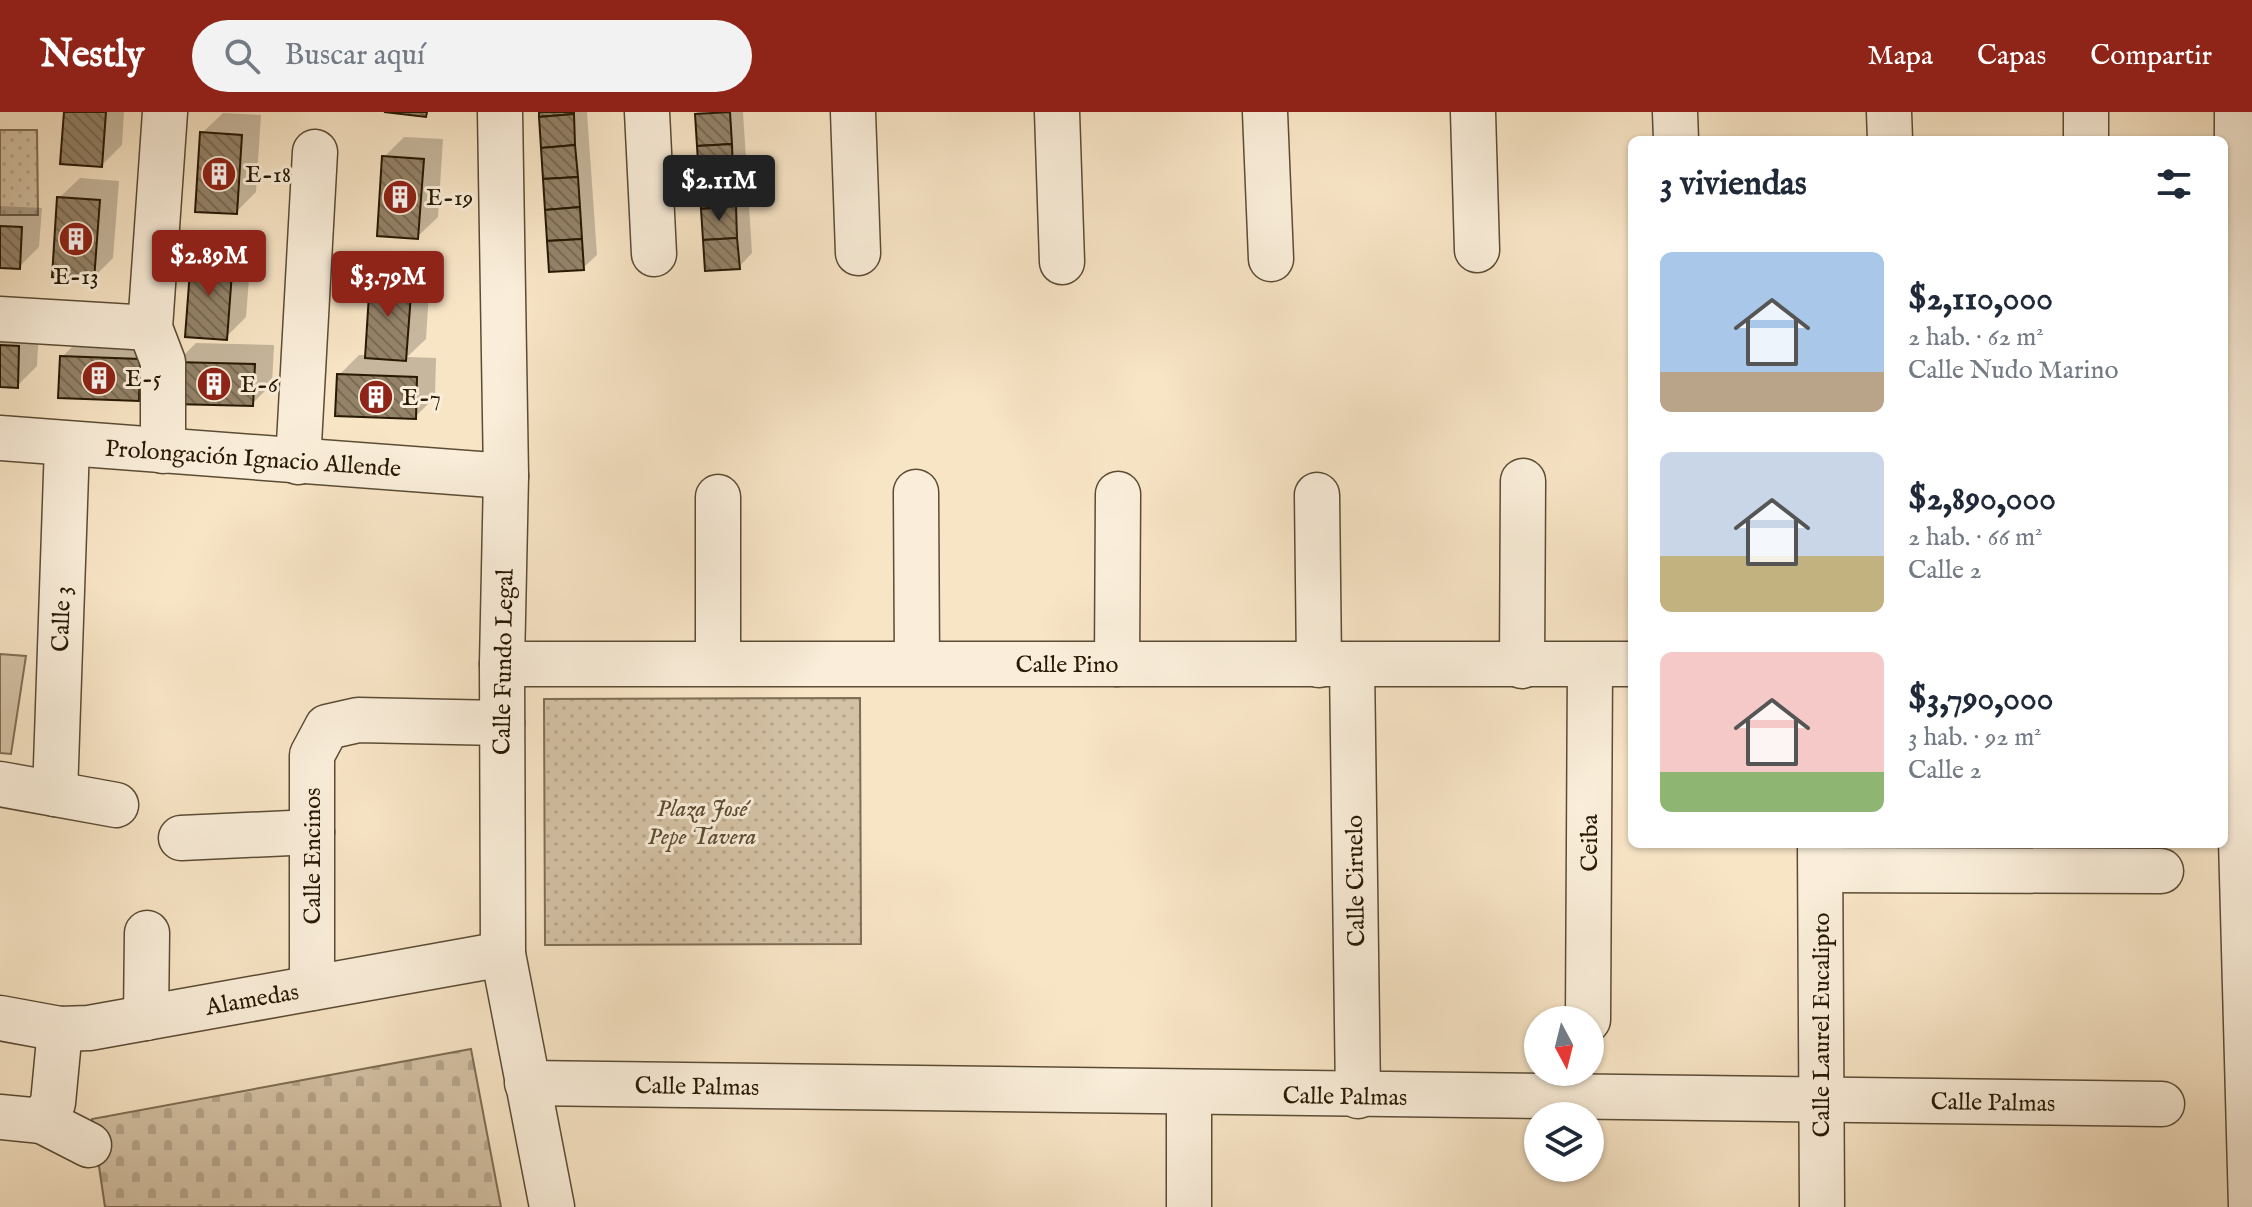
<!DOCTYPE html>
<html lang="es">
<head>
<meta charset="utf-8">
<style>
	:root { --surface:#fff; --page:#f2f2f3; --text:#1f2937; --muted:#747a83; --accent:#8f2418 }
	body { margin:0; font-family:"IM FELL English",serif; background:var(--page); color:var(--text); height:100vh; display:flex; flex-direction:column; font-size:30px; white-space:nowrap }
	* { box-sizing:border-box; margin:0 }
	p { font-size:26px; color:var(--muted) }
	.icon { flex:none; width:44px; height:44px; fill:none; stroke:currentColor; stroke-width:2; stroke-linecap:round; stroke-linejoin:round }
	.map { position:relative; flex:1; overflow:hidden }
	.details { position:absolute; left:1628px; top:24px; width:600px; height:712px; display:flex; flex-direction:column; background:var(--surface); border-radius:12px; box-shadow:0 2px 6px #0004 }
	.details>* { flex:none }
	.needle { width:52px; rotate:173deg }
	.buttons { position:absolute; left:1524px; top:894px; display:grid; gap:16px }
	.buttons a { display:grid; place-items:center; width:80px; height:80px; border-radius:50%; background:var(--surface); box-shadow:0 2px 6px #0004; font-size:40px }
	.price { position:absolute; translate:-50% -68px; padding:0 18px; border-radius:8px; background:var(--accent); color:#fff; font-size:26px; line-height:52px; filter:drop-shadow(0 2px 4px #0008) }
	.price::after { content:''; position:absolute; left:50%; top:48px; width:24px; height:18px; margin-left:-12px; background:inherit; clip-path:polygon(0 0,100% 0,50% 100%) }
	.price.on { background:#222; color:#fff }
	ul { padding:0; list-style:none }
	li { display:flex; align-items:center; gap:24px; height:200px; padding:0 32px }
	li span { display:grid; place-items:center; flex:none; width:224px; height:160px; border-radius:12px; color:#555 }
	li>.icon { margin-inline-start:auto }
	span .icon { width:96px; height:96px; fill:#fffc; stroke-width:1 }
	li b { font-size:34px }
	h2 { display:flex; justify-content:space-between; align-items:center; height:96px; padding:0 32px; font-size:34px }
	header { display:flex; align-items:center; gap:48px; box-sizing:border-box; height:112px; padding:0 40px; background:var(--accent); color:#fff }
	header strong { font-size:38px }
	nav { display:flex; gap:44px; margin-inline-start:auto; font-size:28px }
	.search { width:560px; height:72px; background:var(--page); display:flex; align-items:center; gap:20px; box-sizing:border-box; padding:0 28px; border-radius:44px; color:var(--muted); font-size:30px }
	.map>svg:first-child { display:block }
</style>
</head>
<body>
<header>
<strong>Nestly</strong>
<div class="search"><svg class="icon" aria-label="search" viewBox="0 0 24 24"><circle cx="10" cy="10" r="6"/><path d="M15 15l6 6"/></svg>Buscar aquí</div>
<nav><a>Mapa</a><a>Capas</a><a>Compartir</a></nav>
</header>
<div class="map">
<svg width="2252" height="1095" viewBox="0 0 2252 1095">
	<defs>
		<pattern id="cemetery-stones" width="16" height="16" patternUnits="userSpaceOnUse" patternTransform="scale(2)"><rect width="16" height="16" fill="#d4c2a5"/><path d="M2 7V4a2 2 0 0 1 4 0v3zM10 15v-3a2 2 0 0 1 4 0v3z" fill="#b6a68c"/></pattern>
		<pattern id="park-dots" width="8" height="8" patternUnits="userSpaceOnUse" patternTransform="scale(2)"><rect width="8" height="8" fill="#d4c2a5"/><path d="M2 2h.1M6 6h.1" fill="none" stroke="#b6a68c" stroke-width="1.8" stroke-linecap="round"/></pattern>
		<pattern id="building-back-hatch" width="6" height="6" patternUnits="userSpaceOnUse" patternTransform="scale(2)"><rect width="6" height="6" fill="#948369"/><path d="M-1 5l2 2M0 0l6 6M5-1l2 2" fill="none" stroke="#796a54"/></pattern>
	</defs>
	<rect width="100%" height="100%" fill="#f8e5c6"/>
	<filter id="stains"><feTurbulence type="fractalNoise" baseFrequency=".0025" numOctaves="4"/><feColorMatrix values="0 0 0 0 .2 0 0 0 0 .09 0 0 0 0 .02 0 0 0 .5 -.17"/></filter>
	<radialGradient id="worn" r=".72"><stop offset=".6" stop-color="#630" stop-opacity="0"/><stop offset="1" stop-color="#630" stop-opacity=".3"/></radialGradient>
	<!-- green -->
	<polygon fill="#d4c2a5" stroke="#7e6e54" stroke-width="2" points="0,542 26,544 11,642 0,641"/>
	<!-- cemetery -->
	<polygon fill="url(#cemetery-stones)" stroke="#7e6e54" stroke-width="2" points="471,937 501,1095 105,1095 92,1007"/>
	<!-- park -->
	<g fill="url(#park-dots)" stroke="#7e6e54" stroke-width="2">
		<polygon points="0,18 37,18 38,103 0,103"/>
		<polygon points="860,586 861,832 545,833 544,587"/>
	</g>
	<!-- shadow -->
	<g fill="#0003">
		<polygon points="66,0 124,0 122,33 102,53"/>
		<polygon points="541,0 587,0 597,143 583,156"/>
		<polygon points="697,0 743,0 752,141 739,155 706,157"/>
		<polygon points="223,1 261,3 256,80 236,100 202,21"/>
		<polygon points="404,25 443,27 438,105 417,125 384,45"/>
		<polygon points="80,66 119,69 113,146 93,166 59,86"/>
		<polygon points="0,94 42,96 39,135 19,155 0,154"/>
		<polygon points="213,126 252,128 246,205 226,225 193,146"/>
		<polygon points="392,147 431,150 426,227 407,245 436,246 435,285 415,305 339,263 359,243 367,243 372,167"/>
		<polygon points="0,213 39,215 37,254 17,274 0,273"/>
		<polygon points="82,225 159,228 158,266 138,286 62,245"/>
		<polygon points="196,231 274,233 272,272 252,292 176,251"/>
	</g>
	<!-- building -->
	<g fill="url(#building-back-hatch)" stroke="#271904" stroke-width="2">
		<polygon points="64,0 106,0 102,55 60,52"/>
		<polygon points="384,0 427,0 426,5"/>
		<polygon points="539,0 574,0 574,2 539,5"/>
		<polygon points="730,0 732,32 697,34 695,2"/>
		<polygon points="574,2 575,33 541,36 539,5"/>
		<polygon points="200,20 242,23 237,102 195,100"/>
		<polygon points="732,32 733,63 699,66 697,34"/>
		<polygon points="575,33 578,65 543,67 541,36"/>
		<polygon points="382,44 424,47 418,127 377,124"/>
		<polygon points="733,63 736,94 701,97 699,66"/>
		<polygon points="578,65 580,95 545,98 543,67"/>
		<polygon points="57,85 100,88 94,168 52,165"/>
		<polygon points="736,94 737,126 703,128 701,97"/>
		<polygon points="580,95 582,127 547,129 545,98"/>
		<polygon points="0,114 22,115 20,157 0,156"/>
		<polygon points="737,126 740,157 705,159 703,128"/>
		<polygon points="582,127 584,158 549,160 547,129"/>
		<polygon points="191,145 233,147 227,228 185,225"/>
		<polygon points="370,166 412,169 406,249 365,246"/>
		<polygon points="0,233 19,234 18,276 0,275"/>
		<polygon points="60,244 140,247 139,289 58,286"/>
		<polygon points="174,250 255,252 253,294 173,292"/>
		<polygon points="337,262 417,265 416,307 335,304"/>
	</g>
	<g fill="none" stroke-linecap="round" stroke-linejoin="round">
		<!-- minor casing -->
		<g stroke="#5b4c34" stroke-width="47">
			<g id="minor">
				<polyline points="500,0 506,364 502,552 503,842 552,1095"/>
				<polyline points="647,0 654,142"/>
				<polyline points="853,0 858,141"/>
				<polyline points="1057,0 1062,150"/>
				<polyline points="1265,0 1271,147"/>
				<polyline points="1473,0 1477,138"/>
				<polyline points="1675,0 1676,28"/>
				<polyline points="1889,0 1890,28"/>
				<polyline points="2086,0 2086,28"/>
				<polyline points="2237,0 2235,507 2251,1095"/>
				<polyline points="0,207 150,216"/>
				<polyline points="0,326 506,364"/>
				<polyline points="163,339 163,250 150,216 165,0"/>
				<polyline points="298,350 315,40"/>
				<polyline points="916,380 917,551"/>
				<polyline points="1317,383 1319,553"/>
				<polyline points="718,550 718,385"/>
				<polyline points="502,552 1632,552"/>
				<polyline points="1117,552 1118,382"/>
				<polyline points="1352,553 1358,984"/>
				<polyline points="1522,554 1523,369"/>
				<polyline points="0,672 116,693"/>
				<polyline points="55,682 67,333"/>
				<polyline points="181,726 312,720"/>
				<polyline points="1820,732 1822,1095"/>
				<polyline points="1821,758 2161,759"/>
				<polyline points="312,876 312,643 327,615 358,608 502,611"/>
				<polyline points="0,906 60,917 89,916 503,842"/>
				<polyline points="146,906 147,821"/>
				<polyline points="1588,908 1590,554"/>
				<polyline points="527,971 2162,992"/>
				<polyline points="0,1005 42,1009 53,991 60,917"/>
				<polyline points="42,1009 89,1033"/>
				<polyline points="1189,1095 1189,982"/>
			</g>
		</g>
		<!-- minor -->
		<use href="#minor" stroke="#faeeda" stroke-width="44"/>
	</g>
	<!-- icons -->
	<defs>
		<g id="building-disc" transform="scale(1.8)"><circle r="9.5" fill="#8f2418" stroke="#faeeda"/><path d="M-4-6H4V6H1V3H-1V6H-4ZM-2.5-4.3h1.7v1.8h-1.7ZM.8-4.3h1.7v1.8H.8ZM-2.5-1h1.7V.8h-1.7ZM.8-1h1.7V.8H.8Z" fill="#fff"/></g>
	</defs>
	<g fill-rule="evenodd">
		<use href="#building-disc" x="219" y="62"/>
		<use href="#building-disc" x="400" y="85"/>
		<use href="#building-disc" x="76" y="127"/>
		<use href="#building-disc" x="99" y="266"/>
		<use href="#building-disc" x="214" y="272"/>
		<use href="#building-disc" x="376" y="285"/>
	</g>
	<g text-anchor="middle" stroke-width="6" stroke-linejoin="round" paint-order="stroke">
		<!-- poi labels -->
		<g font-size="24" fill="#271904" stroke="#faeeda" text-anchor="start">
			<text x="245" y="70">E-18</text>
			<text x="426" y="93">E-19</text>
			<text x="76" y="172" text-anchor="middle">E-13</text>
			<text x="125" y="274">E-5</text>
			<text x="240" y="280">E-6</text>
			<text x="402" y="293">E-7</text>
		</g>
		<!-- street labels -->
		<g font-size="24" fill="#271904" stroke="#faeeda">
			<text transform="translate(253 346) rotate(4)" y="8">Prolongación Ignacio Allende</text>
			<text transform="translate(61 507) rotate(-88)" y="8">Calle 3</text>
			<text transform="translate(503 550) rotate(-89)" y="8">Calle Fundo Legal</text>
			<text x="1067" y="560">Calle Pino</text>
			<text transform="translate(1589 731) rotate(-90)" y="8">Ceiba</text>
			<text transform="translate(312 744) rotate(-90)" y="8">Calle Encinos</text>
			<text transform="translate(1355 769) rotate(-91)" y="8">Calle Ciruelo</text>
			<text transform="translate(252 887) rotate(-10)" y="8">Alamedas</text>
			<text transform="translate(1821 913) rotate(-90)" y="8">Calle Laurel Eucalipto</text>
			<text transform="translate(697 974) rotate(1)" y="8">Calle Palmas</text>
			<text transform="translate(1345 984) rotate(1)" y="8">Calle Palmas</text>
			<text transform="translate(1993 990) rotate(1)" y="8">Calle Palmas</text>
		</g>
		<!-- park labels -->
		<g font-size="24" font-style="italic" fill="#5b4c34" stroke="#faeeda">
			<text x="702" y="704">Plaza José<tspan x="702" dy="28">Pepe Tavera</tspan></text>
		</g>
	</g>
	<rect width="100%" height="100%" filter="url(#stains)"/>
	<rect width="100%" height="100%" fill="url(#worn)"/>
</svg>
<div class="buttons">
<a><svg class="needle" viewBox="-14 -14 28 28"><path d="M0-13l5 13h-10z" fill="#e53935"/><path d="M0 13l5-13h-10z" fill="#747a83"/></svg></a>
<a><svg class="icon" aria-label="layers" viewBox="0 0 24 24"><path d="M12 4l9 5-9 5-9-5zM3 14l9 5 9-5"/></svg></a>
</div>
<b class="price on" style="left:719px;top:111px">$2.11M</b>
<b class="price" style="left:209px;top:186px">$2.89M</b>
<b class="price" style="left:388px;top:207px">$3.79M</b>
<section class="details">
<h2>3 viviendas<svg class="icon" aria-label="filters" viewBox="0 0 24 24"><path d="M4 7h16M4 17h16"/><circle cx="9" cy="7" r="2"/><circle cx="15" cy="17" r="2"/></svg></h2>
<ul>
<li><span style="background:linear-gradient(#a9c7e8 75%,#b9a48a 0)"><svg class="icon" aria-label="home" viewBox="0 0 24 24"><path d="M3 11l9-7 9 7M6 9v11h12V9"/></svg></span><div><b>$2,110,000</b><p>2 hab. · 62 m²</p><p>Calle Nudo Marino</p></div></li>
<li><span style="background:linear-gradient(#c9d6e8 65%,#c2b280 0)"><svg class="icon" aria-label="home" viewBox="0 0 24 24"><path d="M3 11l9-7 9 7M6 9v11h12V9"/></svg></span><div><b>$2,890,000</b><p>2 hab. · 66 m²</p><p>Calle 2</p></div></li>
<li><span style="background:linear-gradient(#f6c9c9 75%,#8fb573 0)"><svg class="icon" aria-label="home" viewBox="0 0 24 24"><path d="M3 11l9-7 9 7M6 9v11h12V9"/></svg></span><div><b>$3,790,000</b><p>3 hab. · 92 m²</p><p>Calle 2</p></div></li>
</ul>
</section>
</div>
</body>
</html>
